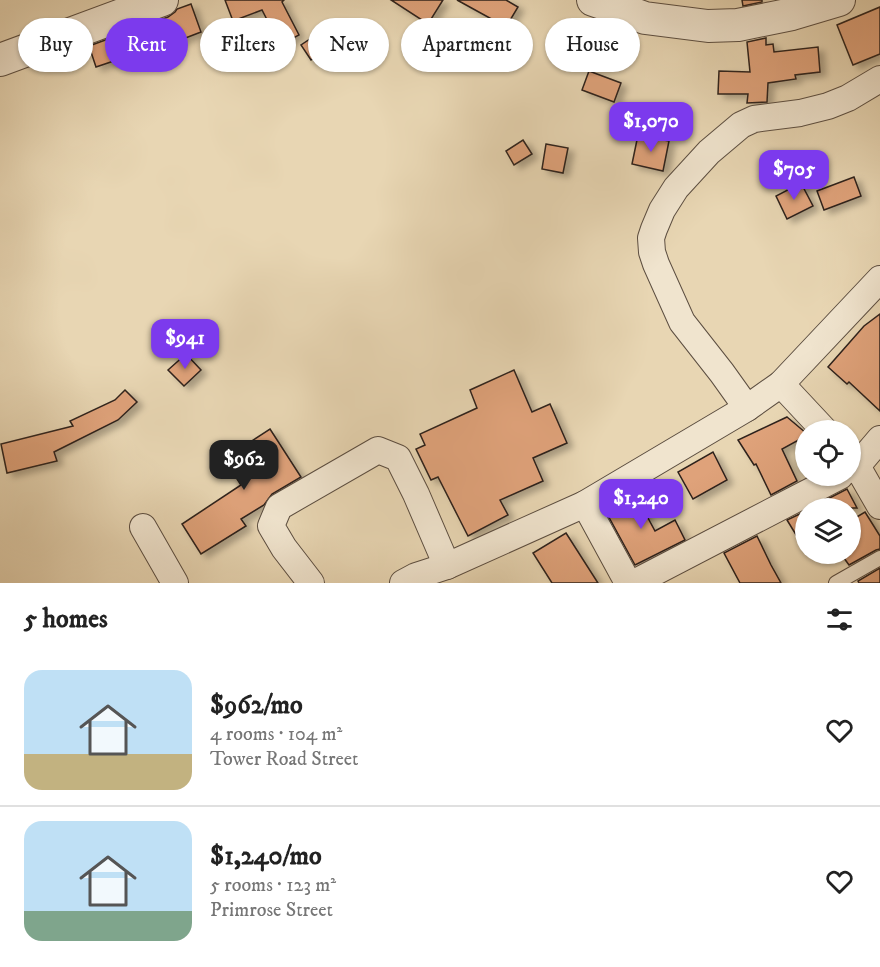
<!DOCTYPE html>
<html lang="en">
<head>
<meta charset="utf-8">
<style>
	:root { --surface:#fff; --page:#f6f6f6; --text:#222; --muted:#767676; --line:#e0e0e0; --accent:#7c3aed }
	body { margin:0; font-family:"IM FELL DW Pica",serif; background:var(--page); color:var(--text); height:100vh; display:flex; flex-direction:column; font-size:22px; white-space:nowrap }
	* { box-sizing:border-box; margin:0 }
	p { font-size:20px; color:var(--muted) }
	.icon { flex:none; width:33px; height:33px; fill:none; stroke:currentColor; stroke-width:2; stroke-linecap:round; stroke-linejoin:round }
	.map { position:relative; height:583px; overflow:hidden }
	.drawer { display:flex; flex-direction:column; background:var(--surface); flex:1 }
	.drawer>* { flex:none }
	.top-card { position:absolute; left:18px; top:18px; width:844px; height:54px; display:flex; gap:12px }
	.fabs { position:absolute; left:795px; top:420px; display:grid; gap:12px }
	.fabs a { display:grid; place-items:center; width:66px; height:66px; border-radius:50%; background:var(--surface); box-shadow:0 2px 4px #0004; font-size:30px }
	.price { position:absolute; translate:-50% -51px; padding:0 14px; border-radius:12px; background:var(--accent); color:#fff; font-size:20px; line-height:39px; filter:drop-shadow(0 2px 3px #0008) }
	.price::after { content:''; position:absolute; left:50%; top:36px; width:18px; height:14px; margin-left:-9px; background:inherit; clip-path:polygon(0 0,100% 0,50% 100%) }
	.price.current { background:#222; color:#fff }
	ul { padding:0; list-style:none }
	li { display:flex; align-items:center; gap:18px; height:150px; padding:0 24px }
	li+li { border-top:2px solid var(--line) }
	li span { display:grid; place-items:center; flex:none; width:168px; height:120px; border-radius:18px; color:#555 }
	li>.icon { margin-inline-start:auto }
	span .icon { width:72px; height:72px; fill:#fffc; stroke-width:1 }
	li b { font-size:26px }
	h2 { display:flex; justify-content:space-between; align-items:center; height:72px; padding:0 24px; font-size:26px }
	.chip { padding:0 21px; border-radius:27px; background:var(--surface); box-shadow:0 2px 4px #0004; font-size:21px; line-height:54px }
	.chip.current { background:var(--accent); color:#fff }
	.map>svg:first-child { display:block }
</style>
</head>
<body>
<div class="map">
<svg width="880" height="583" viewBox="0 0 880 583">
	<defs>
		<filter id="shadow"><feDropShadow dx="6" dy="4" stdDeviation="3" flood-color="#0004"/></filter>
	</defs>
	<rect width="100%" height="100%" fill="#e8d6b3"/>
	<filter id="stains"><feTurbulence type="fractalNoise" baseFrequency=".00333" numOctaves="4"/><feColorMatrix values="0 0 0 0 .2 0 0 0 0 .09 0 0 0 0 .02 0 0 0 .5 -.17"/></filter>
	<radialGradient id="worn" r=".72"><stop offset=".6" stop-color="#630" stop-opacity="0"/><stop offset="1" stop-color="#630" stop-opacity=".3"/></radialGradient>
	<!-- building -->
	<g fill="#dfa27a" stroke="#2d211b" stroke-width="1.5" filter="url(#shadow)">
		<polygon points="225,0 284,0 282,2 299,35 280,45 262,10 233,21"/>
		<polygon points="391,0 443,0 428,24"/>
		<polygon points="457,0 506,0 518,7 506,27"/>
		<polygon points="742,0 762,0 762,2 743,6"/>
		<polygon points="191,4 201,32 162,47 161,45 96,67 89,46 168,17 175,12 177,9"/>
		<polygon points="880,7 880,54 853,65 837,25"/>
		<polygon points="322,31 332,46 311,60 301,45"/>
		<polygon points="766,38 766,45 773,44 774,52 818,47 820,72 795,75 796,79 768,83 767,102 747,103 748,94 718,94 719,71 750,72 747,42"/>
		<polygon points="589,71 621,83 614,102 582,90"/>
		<polygon points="638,135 669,141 663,171 632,164"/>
		<polygon points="523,140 532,154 514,165 506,151"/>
		<polygon points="546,144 568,148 563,173 542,169"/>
		<polygon points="854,177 861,196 824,210 817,191"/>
		<polygon points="801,183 813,206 787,219 776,196"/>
		<polygon points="880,314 880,411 849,382 847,384 828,367 864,326"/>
		<polygon points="186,354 201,370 184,386 168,370"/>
		<polygon points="514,370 532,412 550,404 567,443 533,458 543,481 500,500 508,515 468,536 438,477 431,480 416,449 425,445 420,434 477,408 470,390"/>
		<polygon points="125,390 137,402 118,420 54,452 57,461 7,473 1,444 73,426 70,421 115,400"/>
		<polygon points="787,417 806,433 806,436 782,449 797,481 771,495 756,464 754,465 738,440"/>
		<polygon points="270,429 301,477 272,494 264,505 241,519 246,526 201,554 182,524 241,485 224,459"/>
		<polygon points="713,452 727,480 693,499 678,472"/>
		<polygon points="847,489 857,508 810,508"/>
		<polygon points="634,492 655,531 675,520 685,540 635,565 605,510"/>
		<polygon points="806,511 806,551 787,520"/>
		<polygon points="865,512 880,536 880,549 876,550 849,565 841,554 850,554 850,521"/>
		<polygon points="566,533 598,583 552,583 533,553"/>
		<polygon points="757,536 771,565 781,583 740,583 724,553"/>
		<polygon points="880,568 880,583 859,583 858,581"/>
	</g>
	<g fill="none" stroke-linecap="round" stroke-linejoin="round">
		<!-- service casing -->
		<g stroke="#5c4e41" stroke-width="16">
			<polyline id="service" points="836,583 880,558"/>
		</g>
		<!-- minor casing -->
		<g stroke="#5c4e41" stroke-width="28">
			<g id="minor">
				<polyline points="781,384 824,430"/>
				<polyline points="747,408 722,373 682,322 656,264 652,252 651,238 654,229 662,210 676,188 709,152 741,125 754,119 800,113 828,106 848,98 880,79"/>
				<polyline points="850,459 857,466 880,506"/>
				<polyline points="850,470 857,466 880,439"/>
				<polyline points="585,504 628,583"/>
				<polyline points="143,527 175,583"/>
				<polyline points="311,583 284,548 271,526 279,507 378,450 398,458 416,494 447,566"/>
				<polyline points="403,583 416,576 447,566 585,504 747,408 781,384 880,279"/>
				<polyline points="634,583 840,476"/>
			</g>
		</g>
		<!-- tertiary casing -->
		<g stroke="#5c4e41" stroke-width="34">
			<g id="tertiary">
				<polyline points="593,0 645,18 708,26 738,25 792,14 839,0"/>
				<polyline points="0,60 162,0"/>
			</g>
		</g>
		<!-- service -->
		<use href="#service" stroke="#f0e4ce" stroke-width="14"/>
		<!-- minor -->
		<use href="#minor" stroke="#f0e4ce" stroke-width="26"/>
		<!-- tertiary -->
		<use href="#tertiary" stroke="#f0e4ce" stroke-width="32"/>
	</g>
	<rect width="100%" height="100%" filter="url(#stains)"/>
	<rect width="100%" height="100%" fill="url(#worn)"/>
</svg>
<div class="fabs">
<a><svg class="icon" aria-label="locate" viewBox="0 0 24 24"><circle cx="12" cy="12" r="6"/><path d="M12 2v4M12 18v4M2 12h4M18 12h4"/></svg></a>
<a><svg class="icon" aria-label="layers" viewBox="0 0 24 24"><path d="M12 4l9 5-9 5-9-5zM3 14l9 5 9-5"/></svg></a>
</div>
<b class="price" style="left:651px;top:153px">$1,070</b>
<b class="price" style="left:794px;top:201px">$705</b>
<b class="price" style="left:185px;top:370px">$941</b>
<b class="price current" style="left:244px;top:491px">$962</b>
<b class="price" style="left:641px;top:530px">$1,240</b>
<div class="top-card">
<a class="chip">Buy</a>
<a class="chip current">Rent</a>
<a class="chip">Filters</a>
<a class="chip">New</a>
<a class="chip">Apartment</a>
<a class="chip">House</a>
</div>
</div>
<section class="drawer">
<h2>5 homes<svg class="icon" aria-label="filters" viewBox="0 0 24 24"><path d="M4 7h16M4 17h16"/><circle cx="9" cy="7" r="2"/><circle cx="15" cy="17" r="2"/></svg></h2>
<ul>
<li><span style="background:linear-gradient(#bfe0f5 70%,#c2b280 0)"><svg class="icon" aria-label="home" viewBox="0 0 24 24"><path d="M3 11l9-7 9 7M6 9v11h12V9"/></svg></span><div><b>$962/mo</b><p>4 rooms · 104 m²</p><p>Tower Road Street</p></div><svg class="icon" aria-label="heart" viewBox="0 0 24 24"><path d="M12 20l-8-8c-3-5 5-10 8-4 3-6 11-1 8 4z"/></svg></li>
<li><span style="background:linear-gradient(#bfe0f5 75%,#7fa58c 0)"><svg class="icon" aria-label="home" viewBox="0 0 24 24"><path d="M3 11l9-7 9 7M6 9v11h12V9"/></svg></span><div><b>$1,240/mo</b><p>5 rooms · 123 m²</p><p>Primrose Street</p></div><svg class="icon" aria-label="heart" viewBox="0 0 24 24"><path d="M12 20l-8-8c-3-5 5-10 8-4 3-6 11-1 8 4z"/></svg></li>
</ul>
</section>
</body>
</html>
